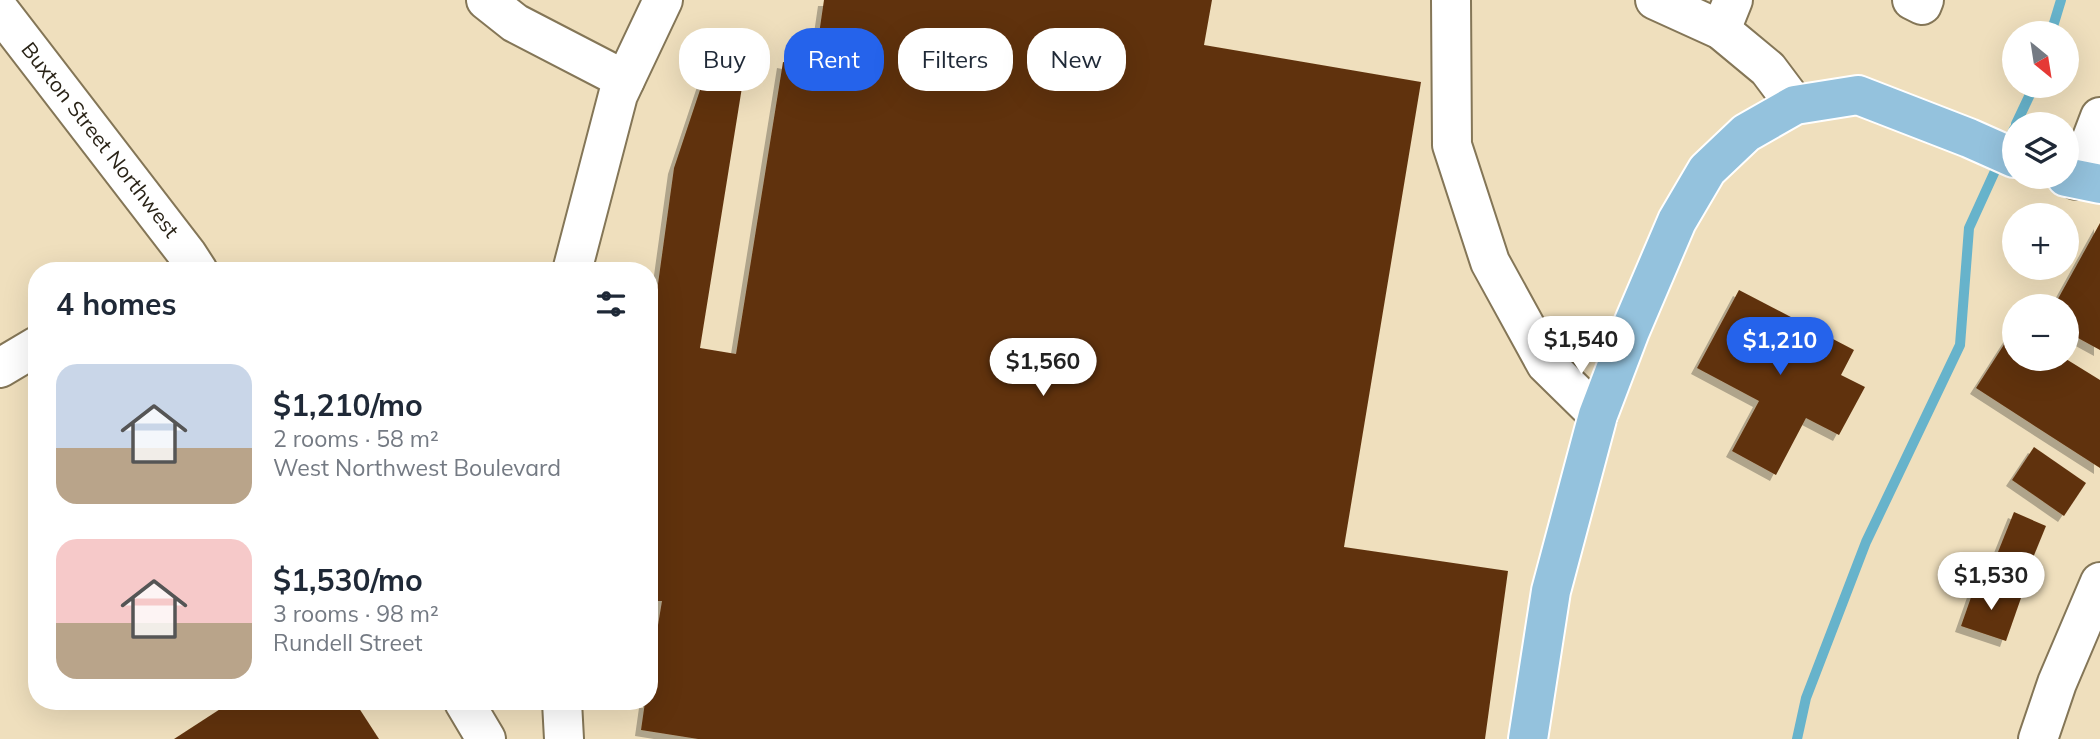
<!DOCTYPE html>
<html lang="en">
<head>
<meta charset="utf-8">
<style>
	:root { --surface:#fff; --page:#f6f6f7; --text:#1f2937; --muted:#747a83; --accent:#2563eb }
	body { margin:0; font-family:Mulish,sans-serif; background:var(--page); color:var(--text); height:100vh; display:flex; flex-direction:column; font-size:26px; white-space:nowrap }
	* { box-sizing:border-box; margin:0 }
	p { font-size:23px; color:var(--muted) }
	.icon { flex:none; width:38px; height:38px; fill:none; stroke:currentColor; stroke-width:2; stroke-linecap:round; stroke-linejoin:round }
	.map { position:relative; flex:1; overflow:hidden }
	.details { position:absolute; left:28px; top:262px; width:630px; height:448px; display:flex; flex-direction:column; background:var(--surface); border-radius:28px; box-shadow:0 7px 28px #0002 }
	.details>* { flex:none }
	.top-card { position:absolute; left:679px; top:28px; width:665px; height:63px; display:flex; gap:14px }
	.needle { width:46px; rotate:150deg }
	.fabs { position:absolute; left:2002px; top:21px; display:grid; gap:14px }
	.fabs a { display:grid; place-items:center; width:77px; height:77px; border-radius:50%; background:var(--surface); box-shadow:0 7px 28px #0002; font-size:35px }
	.price { position:absolute; translate:-50% -60px; padding:0 16px; border-radius:24px; background:#fff; color:#222; font-size:23px; line-height:46px; filter:drop-shadow(0 2px 4px #0008) }
	.price::after { content:''; position:absolute; left:50%; top:42px; width:21px; height:16px; margin-left:-10px; background:inherit; clip-path:polygon(0 0,100% 0,50% 100%) }
	.price.selected { background:var(--accent); color:#fff }
	ul { padding:0; list-style:none }
	li { display:flex; align-items:center; gap:21px; height:175px; padding:0 28px }
	li span { display:grid; place-items:center; flex:none; width:196px; height:140px; border-radius:21px; color:#555 }
	li>.icon { margin-inline-start:auto }
	span .icon { width:84px; height:84px; fill:#fffc; stroke-width:1 }
	li b { font-size:30px }
	h2 { display:flex; justify-content:space-between; align-items:center; height:84px; padding:0 28px; font-size:30px }
	.pill { padding:0 24px; border-radius:28px; background:var(--surface); box-shadow:0 7px 28px #0002; font-size:24px; line-height:63px }
	.pill.selected { background:var(--accent); color:#fff }
	.map>svg:first-child { display:block }
</style>
</head>
<body>
<div class="map">
<svg width="2100" height="739" viewBox="0 0 2100 739">
	<defs>
		<filter id="shadow"><feDropShadow dx="-6" dy="6" stdDeviation="0" flood-color="#0004"/></filter>
	</defs>
	<rect width="100%" height="100%" fill="#efdfbd"/>
	<g fill="none" stroke-linecap="round" stroke-linejoin="round">
		<!-- stream -->
		<g stroke="#67b3cb" stroke-width="10">
			<polyline points="2051,33 2061,0"/>
			<polyline points="2016,124 2034,86"/>
			<polyline points="2006,147 2014,129"/>
			<polyline points="1797,739 1806,698 1866,542 1960,345 1969,228 2000,160"/>
		</g>
	</g>
	<!-- building -->
	<g fill="#61330d" filter="url(#shadow)">
		<polygon points="824,0 1212,0 1204,45 1421,82 1344,547 1508,571 1485,739 698,739 641,730 645,702 649,702 649,679 662,601 649,601 649,349 674,168 705,75 743,81 700,348 736,354 783,62 814,68"/>
		<polygon points="2100,223 2100,350 2067,332 2067,306 2054,306"/>
		<polygon points="1739,290 1854,350 1841,375 1865,387 1839,435 1806,418 1776,475 1732,451 1759,401 1697,368"/>
		<polygon points="2014,329 2014,359 2066,359 2100,380 2100,468 1976,388"/>
		<polygon points="2034,447 2086,483 2064,516 2012,480"/>
		<polygon points="2014,512 2046,526 2028,570 1996,557"/>
		<polygon points="1976,583 2021,598 2006,641 1961,626"/>
		<polygon points="231,702 355,702 379,739 174,739"/>
	</g>
	<g fill="none" stroke-linecap="round" stroke-linejoin="round">
		<!-- minor casing -->
		<g stroke="#847657" stroke-width="42">
			<g id="minor">
				<polyline points="486,0 515,23 625,80"/>
				<polyline points="1451,0 1452,145 1490,262 1546,364 1598,415"/>
				<polyline points="1655,0 1721,30 1768,69 1795,105"/>
				<polyline points="1912,0 1922,5 1924,0"/>
				<polyline points="0,11 187,254 198,271"/>
				<polyline points="1721,30 1733,0"/>
				<polyline points="2076,180 2100,117"/>
				<polyline points="572,271 618,95 663,0"/>
				<polyline points="0,368 37,346"/>
				<polyline points="464,702 486,739"/>
				<polyline points="562,702 564,739"/>
				<polyline points="2038,739 2057,683 2100,582"/>
			</g>
		</g>
		<!-- major casing -->
		<g stroke="#fff" stroke-width="42">
			<g id="major">
				<polyline points="2066,177 2100,184"/>
				<polyline points="1528,739 1551,591 1598,415 1630,331 1677,221 1707,170 1746,133 1795,105 1858,95 1969,138 2014,158"/>
			</g>
		</g>
		<!-- minor -->
		<use href="#minor" stroke="#fff" stroke-width="38"/>
		<!-- major -->
		<use href="#major" stroke="#94c2dd" stroke-width="38"/>
	</g>
	<g text-anchor="middle" stroke-width="7" stroke-linejoin="round" paint-order="stroke">
		<!-- street labels -->
		<g font-size="21" fill="#292317" stroke="#fff">
			<text transform="translate(100 140) rotate(52)" y="7">Buxton Street Northwest</text>
		</g>
	</g>
</svg>
<div class="fabs">
<a><svg class="needle" viewBox="-14 -14 28 28"><path d="M0-13l5 13h-10z" fill="#e53935"/><path d="M0 13l5-13h-10z" fill="#747a83"/></svg></a>
<a><svg class="icon" aria-label="layers" viewBox="0 0 24 24"><path d="M12 4l9 5-9 5-9-5zM3 14l9 5 9-5"/></svg></a>
<a>+</a>
<a>−</a>
</div>
<b class="price" style="left:1581px;top:376px">$1,540</b>
<b class="price selected" style="left:1780px;top:377px">$1,210</b>
<b class="price" style="left:1043px;top:398px">$1,560</b>
<b class="price" style="left:1991px;top:612px">$1,530</b>
<div class="top-card">
<a class="pill">Buy</a>
<a class="pill selected">Rent</a>
<a class="pill">Filters</a>
<a class="pill">New</a>
</div>
<section class="details">
<h2>4 homes<svg class="icon" aria-label="filters" viewBox="0 0 24 24"><path d="M4 7h16M4 17h16"/><circle cx="9" cy="7" r="2"/><circle cx="15" cy="17" r="2"/></svg></h2>
<ul>
<li><span style="background:linear-gradient(#c9d6e8 60%,#b9a48a 0)"><svg class="icon" aria-label="home" viewBox="0 0 24 24"><path d="M3 11l9-7 9 7M6 9v11h12V9"/></svg></span><div><b>$1,210/mo</b><p>2 rooms · 58 m²</p><p>West Northwest Boulevard</p></div></li>
<li><span style="background:linear-gradient(#f6c9c9 60%,#b9a48a 0)"><svg class="icon" aria-label="home" viewBox="0 0 24 24"><path d="M3 11l9-7 9 7M6 9v11h12V9"/></svg></span><div><b>$1,530/mo</b><p>3 rooms · 98 m²</p><p>Rundell Street</p></div></li>
</ul>
</section>
</div>
</body>
</html>
